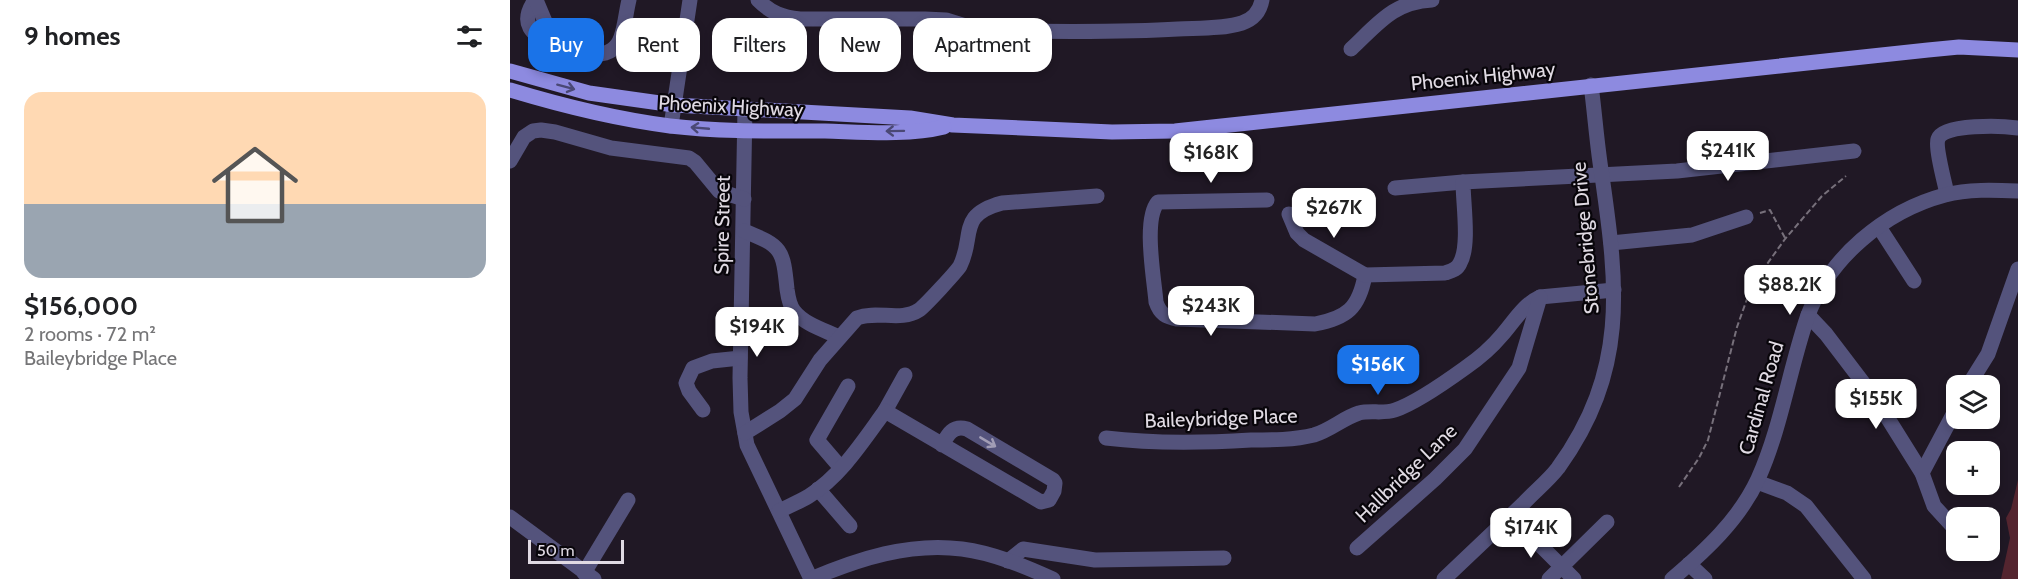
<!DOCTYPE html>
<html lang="en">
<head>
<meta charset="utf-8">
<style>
	:root { --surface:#fff; --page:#f2f2f2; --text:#202124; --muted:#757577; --accent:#1a73e8 }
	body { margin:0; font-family:Cabin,sans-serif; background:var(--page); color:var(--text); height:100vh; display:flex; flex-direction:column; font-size:22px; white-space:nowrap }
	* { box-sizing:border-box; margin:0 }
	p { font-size:20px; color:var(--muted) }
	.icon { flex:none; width:33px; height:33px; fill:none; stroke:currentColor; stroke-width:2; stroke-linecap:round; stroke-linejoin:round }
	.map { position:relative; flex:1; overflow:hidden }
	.sheet { display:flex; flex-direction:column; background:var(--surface); width:510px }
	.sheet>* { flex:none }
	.hud { position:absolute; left:18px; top:18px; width:570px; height:54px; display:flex; gap:12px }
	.fabs { position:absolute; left:1436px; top:375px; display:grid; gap:12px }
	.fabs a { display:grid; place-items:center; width:54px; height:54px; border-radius:12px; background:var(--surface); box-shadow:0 3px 9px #0003; font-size:30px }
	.scale { position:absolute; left:18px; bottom:15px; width:96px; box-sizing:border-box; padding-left:6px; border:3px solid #e0dae3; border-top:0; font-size:16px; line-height:21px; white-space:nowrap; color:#e0dae3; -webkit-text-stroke:4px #08050a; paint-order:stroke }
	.price { position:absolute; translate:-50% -51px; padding:0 14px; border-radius:12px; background:#fff; color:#222; font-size:20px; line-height:39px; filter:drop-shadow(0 2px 3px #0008) }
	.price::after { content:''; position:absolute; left:50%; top:36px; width:18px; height:14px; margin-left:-9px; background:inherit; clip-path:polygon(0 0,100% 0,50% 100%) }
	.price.selected { background:var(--accent); color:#fff }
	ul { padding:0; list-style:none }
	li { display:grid; align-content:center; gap:12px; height:318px; padding:0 24px }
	li span { display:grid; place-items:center; height:186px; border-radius:18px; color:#555 }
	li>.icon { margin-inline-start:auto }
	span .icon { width:108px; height:108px; fill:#fffc; stroke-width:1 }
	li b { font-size:26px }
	h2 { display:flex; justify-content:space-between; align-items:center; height:72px; padding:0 24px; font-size:26px }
	.tag { padding:0 21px; border-radius:18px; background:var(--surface); box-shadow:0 3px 9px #0003; font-size:21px; line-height:54px }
	.tag.selected { background:var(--accent); color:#fff }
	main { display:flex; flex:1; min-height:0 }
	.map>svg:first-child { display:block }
</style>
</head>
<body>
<main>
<section class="sheet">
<h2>9 homes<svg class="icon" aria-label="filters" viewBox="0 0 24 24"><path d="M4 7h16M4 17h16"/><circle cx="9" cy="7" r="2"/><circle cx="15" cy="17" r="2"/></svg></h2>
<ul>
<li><span style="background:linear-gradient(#ffd9b3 60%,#9aa5b1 0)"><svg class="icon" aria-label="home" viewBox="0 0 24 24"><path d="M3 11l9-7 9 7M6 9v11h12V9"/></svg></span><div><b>$156,000</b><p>2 rooms · 72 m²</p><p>Baileybridge Place</p></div></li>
</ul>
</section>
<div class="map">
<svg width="1508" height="579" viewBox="0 0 1508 579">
	<rect width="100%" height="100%" fill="#201825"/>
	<!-- green -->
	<polygon fill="#54252f" points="1508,480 1508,579 1491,579 1500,538 1496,518 1501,509"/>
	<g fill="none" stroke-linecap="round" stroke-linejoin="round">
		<!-- path -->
		<g stroke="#77707b" stroke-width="2" stroke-dasharray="6 3" stroke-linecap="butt">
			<polyline points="1250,213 1260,210 1275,238"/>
			<polyline points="1169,487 1189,458 1198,440 1227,327 1242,285 1275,239 1312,196 1336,176"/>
		</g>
		<!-- minor -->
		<g stroke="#54537c" stroke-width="15">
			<path d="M25,0C9,23 21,36 44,43"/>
			<path d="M26,0L44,43C64,50 101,67 111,37C115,26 116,12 119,0"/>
			<path d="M248,0C261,13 272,17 290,19H415L436,20L465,29L480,31C543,31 606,33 668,29C689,28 713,29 732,23C744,19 750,11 752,0"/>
			<path d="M841,49C868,24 883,2 922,0"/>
			<polyline points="235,108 230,378 231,412 237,445 301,579"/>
			<polyline points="161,126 180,0"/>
			<polyline points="0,161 14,137 23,131 31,130 45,132 101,148 179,158 185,162 209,191 234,199"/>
			<polyline points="885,188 953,182"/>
			<path d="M1437,194C1435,184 1425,147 1428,139C1433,123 1494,126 1508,128"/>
			<path d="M757,200L648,202C633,219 644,278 646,302C650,314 656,317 667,319L805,324C837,318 849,308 855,275"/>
			<path d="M779,214L787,233L794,240L855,275L935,273C941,271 947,270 950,263C960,246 953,203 953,182L1167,171L1344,151"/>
			<polyline points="1369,227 1404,281"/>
			<path d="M234,231C272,246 273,249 277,289C278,296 279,305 284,311C294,324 314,330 329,337"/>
			<polyline points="1101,243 1182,235 1236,217"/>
			<polyline points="1298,315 1316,334 1367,401 1412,473 1424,506 1446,530"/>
			<polyline points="1458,386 1478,354 1508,269"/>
			<polyline points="193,410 179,391 176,383 183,368 202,361 230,358"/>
			<polyline points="375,411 395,375"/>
			<path d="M235,433L270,411L285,399L310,360L347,318C367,310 391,322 409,310C415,306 447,271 450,266C465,236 447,215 492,203L587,196"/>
			<path d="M596,438C645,444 692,443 741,440C762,440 784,440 804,435C821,430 833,418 849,413C861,410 873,414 885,410C906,403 937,381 955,368C968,359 982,347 992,335C1005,320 1013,305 1030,297L1104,290"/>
			<polyline points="331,468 307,440 338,386"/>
			<polyline points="1412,473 1446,409"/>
			<polyline points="1247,482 1277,493 1296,506 1354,579"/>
			<polyline points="308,489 340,526"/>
			<path d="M269,511C279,506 289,502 299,496C331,476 353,441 375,411L531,502L539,500L544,491L545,483L543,480L457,429C443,425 438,434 432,445"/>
			<polyline points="1001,516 1064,579"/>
			<polyline points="0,517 84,579"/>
			<polyline points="847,548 925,479 955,449 1009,368 1030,297"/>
			<polyline points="498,561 513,549 585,560 714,558"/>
			<polyline points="1179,564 1195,579"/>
			<polyline points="74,573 118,500"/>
			<path d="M301,579C348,559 400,542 452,549C483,553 514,566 543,579"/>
			<path d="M934,579C960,554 987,529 1013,504C1024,492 1038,481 1048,468C1118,371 1108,287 1092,176C1087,146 1085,115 1081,85"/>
			<polyline points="1039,579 1097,522"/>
			<path d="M1162,579C1195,551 1229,520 1248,479C1271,428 1279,371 1297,318C1318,258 1375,211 1435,195C1458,189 1484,190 1508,191"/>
		</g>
		<!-- major -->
		<g stroke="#8d8ae0" stroke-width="15">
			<polyline points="0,71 79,93 164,105 400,118 443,125 602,132 665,131 1418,50 1449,47 1508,50"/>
			<path d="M0,90C53,106 105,119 160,126C211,132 264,131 315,131C352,132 398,136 434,127"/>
		</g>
	</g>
	<!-- one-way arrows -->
	<defs><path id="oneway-shaft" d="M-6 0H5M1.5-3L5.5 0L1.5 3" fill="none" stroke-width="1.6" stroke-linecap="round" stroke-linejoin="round" transform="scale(1.5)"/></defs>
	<g stroke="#4a4875">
		<use href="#oneway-shaft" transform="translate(56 87) rotate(15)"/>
		<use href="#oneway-shaft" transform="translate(190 128) rotate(-175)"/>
		<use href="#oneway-shaft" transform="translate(385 131) rotate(179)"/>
	</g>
	<use stroke="#a19db5" href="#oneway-shaft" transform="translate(478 442) rotate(31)"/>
	<g text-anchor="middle" stroke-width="4.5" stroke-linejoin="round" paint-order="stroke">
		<!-- street labels -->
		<g font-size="20" fill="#e0dae3" stroke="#08050a">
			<text transform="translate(973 76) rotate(-6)" y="7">Phoenix Highway</text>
			<text transform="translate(221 106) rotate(3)" y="7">Phoenix Highway</text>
			<text transform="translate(212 225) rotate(-89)" y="7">Spire Street</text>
			<text transform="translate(1075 238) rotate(-95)" y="7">Stonebridge Drive</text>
			<text transform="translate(1251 398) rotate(-74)" y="7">Cardinal Road</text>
			<text transform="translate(711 418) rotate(-2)" y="7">Baileybridge Place</text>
			<text transform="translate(896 473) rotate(-44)" y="7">Hallbridge Lane</text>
		</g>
	</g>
</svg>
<div class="fabs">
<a><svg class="icon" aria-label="layers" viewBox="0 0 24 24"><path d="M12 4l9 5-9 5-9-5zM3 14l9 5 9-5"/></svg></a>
<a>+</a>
<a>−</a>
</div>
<div class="scale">50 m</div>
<b class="price" style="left:1218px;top:182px">$241K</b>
<b class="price" style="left:701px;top:184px">$168K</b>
<b class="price" style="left:824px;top:239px">$267K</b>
<b class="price" style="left:1280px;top:316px">$88.2K</b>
<b class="price" style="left:701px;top:337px">$243K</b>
<b class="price" style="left:247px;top:358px">$194K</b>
<b class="price selected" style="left:868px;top:396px">$156K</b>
<b class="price" style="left:1366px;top:430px">$155K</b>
<b class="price" style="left:1021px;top:559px">$174K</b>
<div class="hud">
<a class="tag selected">Buy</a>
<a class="tag">Rent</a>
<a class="tag">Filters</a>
<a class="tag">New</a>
<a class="tag">Apartment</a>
</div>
</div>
</main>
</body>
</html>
